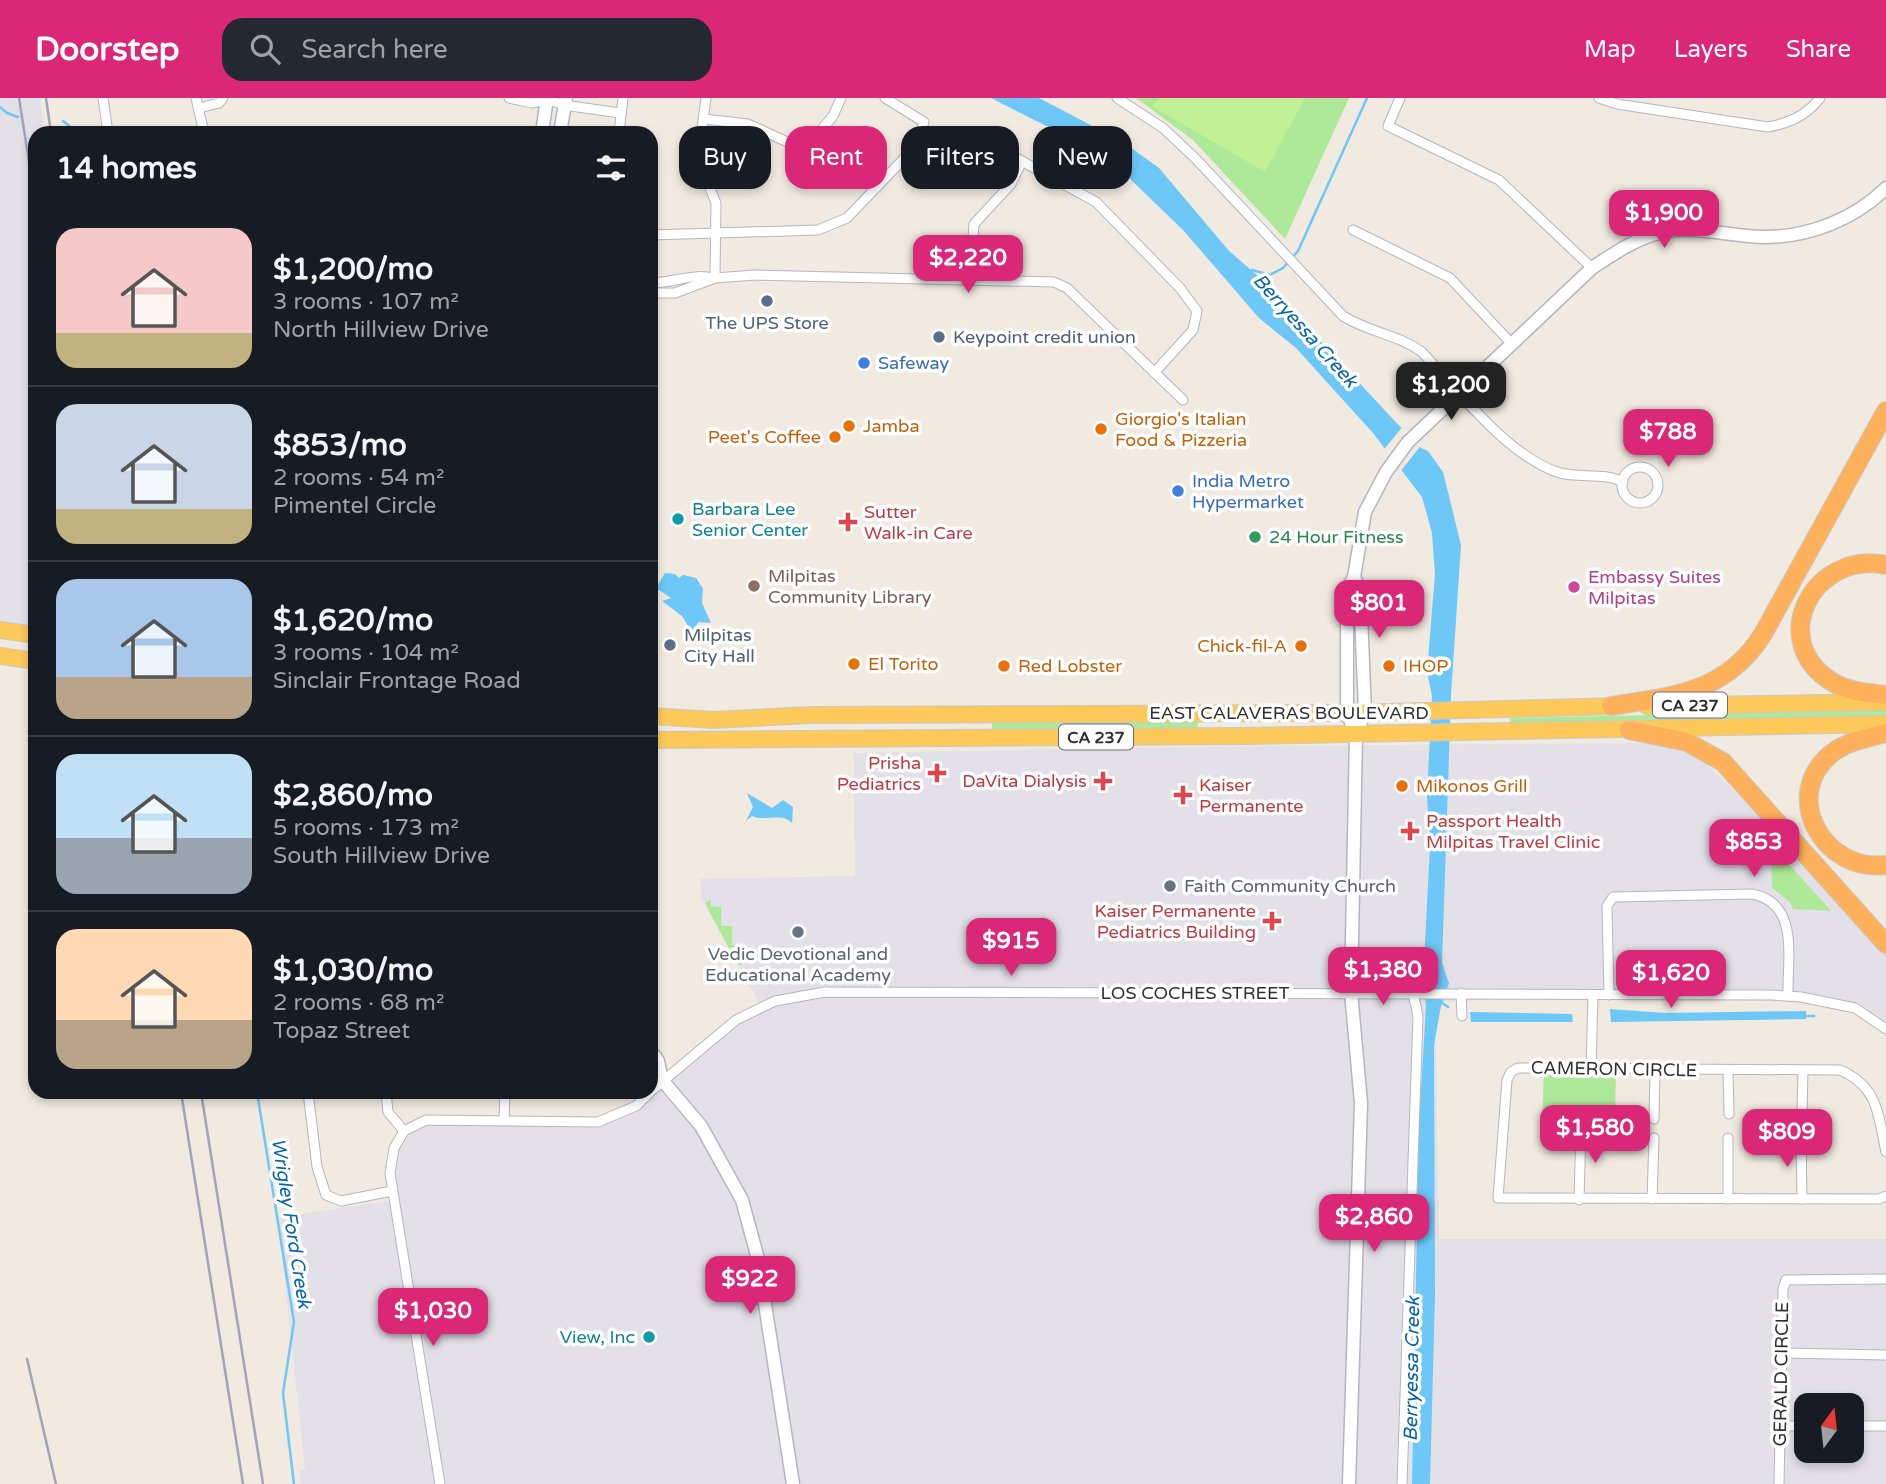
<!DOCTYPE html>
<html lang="en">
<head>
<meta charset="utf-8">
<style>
	:root { --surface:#171b24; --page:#242831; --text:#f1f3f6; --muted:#9ea1a6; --line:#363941; --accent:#db2777 }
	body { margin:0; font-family:"Varela Round",sans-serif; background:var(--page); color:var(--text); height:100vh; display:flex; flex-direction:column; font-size:26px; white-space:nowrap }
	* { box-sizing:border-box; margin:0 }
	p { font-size:23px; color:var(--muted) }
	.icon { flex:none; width:38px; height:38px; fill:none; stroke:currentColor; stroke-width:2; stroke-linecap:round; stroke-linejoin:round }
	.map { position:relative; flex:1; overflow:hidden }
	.panel { position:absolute; left:28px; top:28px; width:630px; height:973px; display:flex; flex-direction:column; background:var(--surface); border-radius:21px; box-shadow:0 4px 10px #0003 }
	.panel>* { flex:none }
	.top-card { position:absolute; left:679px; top:28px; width:665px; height:63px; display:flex; gap:14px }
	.needle { width:46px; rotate:15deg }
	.buttons { position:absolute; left:1794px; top:1295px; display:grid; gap:14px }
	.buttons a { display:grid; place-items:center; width:70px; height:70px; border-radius:14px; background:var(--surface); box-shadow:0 4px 10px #0003; font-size:35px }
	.price { position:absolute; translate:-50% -60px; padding:0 16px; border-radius:14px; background:var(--accent); color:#fff; font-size:23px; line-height:46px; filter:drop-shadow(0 2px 4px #0008) }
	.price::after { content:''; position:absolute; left:50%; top:42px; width:21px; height:16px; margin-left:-10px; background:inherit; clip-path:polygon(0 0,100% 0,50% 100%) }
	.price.selected { background:#222; color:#fff }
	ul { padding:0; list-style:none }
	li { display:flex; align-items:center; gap:21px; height:175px; padding:0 28px }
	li+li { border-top:2px solid var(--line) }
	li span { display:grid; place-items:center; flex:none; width:196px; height:140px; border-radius:21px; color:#555 }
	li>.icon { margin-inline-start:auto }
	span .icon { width:84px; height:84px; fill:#fffc; stroke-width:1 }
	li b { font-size:30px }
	h2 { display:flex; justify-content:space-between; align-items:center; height:84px; padding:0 28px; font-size:30px }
	.pill { padding:0 24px; border-radius:21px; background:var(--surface); box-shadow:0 4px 10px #0003; font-size:24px; line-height:63px }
	.pill.selected { background:var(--accent); color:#fff }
	header { display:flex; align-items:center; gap:42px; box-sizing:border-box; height:98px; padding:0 35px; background:var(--accent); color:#fff }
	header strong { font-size:33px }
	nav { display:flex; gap:38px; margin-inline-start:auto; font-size:24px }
	.search { width:490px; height:63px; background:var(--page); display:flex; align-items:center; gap:18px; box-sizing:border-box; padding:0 24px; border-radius:21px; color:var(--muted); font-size:26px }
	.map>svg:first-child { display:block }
</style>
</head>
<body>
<header>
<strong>Doorstep</strong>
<div class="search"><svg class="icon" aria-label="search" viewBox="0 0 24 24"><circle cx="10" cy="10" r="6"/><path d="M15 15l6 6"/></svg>Search here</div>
<nav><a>Map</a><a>Layers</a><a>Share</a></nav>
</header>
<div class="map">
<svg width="1886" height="1386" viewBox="0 0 1886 1386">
	<rect width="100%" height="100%" fill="#f0eae0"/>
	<!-- industrial -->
	<g fill="#e3e0e8" fill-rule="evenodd">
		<polygon points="0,0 40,0 45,35 35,35 35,537 0,532"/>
		<path d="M1669,645L1707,667L1828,782L1886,856V924L1858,905L1763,891L1435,904L1439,1141H1886V1386H301L299,1373L305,1371L278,1119L395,1102L391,1051L426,1024L597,1020L636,1004L760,907L702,802L700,781L855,778L854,655L1238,648ZM1806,1307H1852V1353H1806Z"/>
	</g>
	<!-- green -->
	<g fill="#aee999">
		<polygon points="1136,0 1349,0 1285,141 1193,42"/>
		<polygon points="1886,612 1886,618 1510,626 1510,620"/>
		<polygon points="1146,624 1198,624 1198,630 992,631 992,625"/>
		<polygon points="1771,746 1831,813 1793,811 1790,804 1772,790"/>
		<polygon points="711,802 711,808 721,809 721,828 732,828 732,847 742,847 742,867 738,867 705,805"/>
		<polygon points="1544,970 1616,971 1615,1027 1542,1026"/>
	</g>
	<!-- pitch -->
	<polygon fill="#c2f195" points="1160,0 1305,0 1265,74 1152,8"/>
	<!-- water -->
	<g fill="#6dc7f7">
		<polygon points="991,0 1039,0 1123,44 1159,70 1229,153 1265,184 1419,349 1428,353 1443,374 1461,447 1451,597 1442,865 1449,885 1441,908 1434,947 1435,1197 1430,1386 1412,1386 1419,1026 1426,908 1423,884 1430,748 1427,698 1432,598 1427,574 1435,476 1432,435 1422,399 1373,335 1296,250 1259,220 1184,133 1123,74 1088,49"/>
		<polygon points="665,475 675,476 679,480 683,477 696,480 703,491 702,505 711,525 698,524 693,536 682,518 662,503 671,500 656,490"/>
		<path d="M747,695L772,710L783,702L793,709L792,725C782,714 765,724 752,718L746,723L753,709Z"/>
		<polygon points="1610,911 1665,915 1806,913 1806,921 1611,924"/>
		<polygon points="1470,914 1572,916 1573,924 1471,924"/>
	</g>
	<!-- pier -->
	<polygon fill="#f0eae0" points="1404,327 1422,346 1400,374 1382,354"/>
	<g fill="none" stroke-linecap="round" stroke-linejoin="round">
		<!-- stream -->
		<g stroke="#6dc7f7" stroke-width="2.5">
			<polyline points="0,9 7,15 18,19"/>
			<polyline points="63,23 78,35"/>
			<polyline points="1252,172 1270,177 1283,170 1298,153 1367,0"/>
			<polyline points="1439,903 1448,909"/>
			<polyline points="1803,918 1814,918"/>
			<polyline points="257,994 294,1224 283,1295 294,1386"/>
		</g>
		<!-- minor casing -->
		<g stroke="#b4b5c2" stroke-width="11">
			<g id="minor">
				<polyline points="103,0 108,35"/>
				<polyline points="196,0 204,35"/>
				<polyline points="509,0 532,5 546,2"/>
				<polyline points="543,0 564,7 620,15"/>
				<polyline points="706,0 699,54 702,71 716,105 715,180"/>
				<path d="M1117,0L1163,30L1195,60L1343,218C1368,234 1397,236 1422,254C1458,293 1505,354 1554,373C1577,382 1602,373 1623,384"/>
				<polyline points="1400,0 1388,28 1499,82 1592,170"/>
				<path d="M1599,0L1617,6L1768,29C1789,25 1806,18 1820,0"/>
				<polyline points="199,10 219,5 223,0"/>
				<polyline points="704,21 748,26 794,47 812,43 833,18 841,0"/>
				<polyline points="619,35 623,0"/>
				<polyline points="989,45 1096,104 1180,190 1197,213 1193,232 1154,275"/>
				<polyline points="1353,132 1450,180 1511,245"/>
				<polyline points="651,137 818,132 847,120 916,48 924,24 885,0"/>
				<polyline points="970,182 974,126 1011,86 1022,63"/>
				<path d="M651,185C672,185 693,175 713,180"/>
				<polyline points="651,195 675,195 715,180 755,177 1054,184 1067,190 1183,302"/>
				<circle cx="1640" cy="387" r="18"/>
				<polyline points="1461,895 1462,918"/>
				<path d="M1609,897L1607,808L1613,799L1752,796C1800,805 1787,860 1788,898"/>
				<polyline points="1591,971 1593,897"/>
				<polyline points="1728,972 1729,1016"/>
				<polyline points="651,993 736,922 775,903 825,894 1771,897 1801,899 1855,910 1886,931"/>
				<polyline points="308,994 317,1069 326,1097 341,1103 392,1093"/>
				<polyline points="386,994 388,1014 404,1033"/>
				<polyline points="1802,1015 1803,972"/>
				<polyline points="1654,1021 1655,971"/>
				<polyline points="504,1022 505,994"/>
				<polyline points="1801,1041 1802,1101"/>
				<path d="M1886,1054C1878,1017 1879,989 1840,972L1518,970L1511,974L1507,982L1498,1100L1879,1101L1886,1098"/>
				<polyline points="1652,1101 1654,1040"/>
				<polyline points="1728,1101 1728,1040"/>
				<polyline points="1579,1102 1581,1031"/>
				<polyline points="1782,1255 1886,1257"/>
				<polyline points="1780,1328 1806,1328"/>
				<polyline points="1852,1328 1886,1328"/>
				<polyline points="440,1386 390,1075 394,1050 404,1033 426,1022 598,1024 636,1008 650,994"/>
				<polyline points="1402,1386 1418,918 1413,895"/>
				<polyline points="1779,1386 1783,1191 1786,1182 1886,1181"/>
			</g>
		</g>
		<!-- tertiary casing -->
		<g stroke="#b4b5c2" stroke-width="15">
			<g id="tertiary">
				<path d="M1356,636L1347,615V492L1354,479L1365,414L1386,374L1408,344L1592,170C1613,156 1638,139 1663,134C1697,127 1731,139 1765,139C1809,139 1855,121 1886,90"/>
				<polyline points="1349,1386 1361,1005 1351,894 1356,636 1365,614 1360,492 1354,479"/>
			</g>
		</g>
		<!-- secondary casing -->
		<g stroke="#b4b5c2" stroke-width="15">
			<g id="secondary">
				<polyline points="542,35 547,0"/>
				<polyline points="560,35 566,0"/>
				<polyline points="651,953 658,963 662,982"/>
				<polyline points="651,976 662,982 701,1028 742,1102 758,1161 793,1386"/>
			</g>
		</g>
		<!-- trunk casing -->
		<g stroke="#c9c9c9" stroke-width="18">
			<g id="trunk">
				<polyline points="0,532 35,537"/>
				<polyline points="0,558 35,563"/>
				<polyline points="1647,608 1886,604"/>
				<polyline points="651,618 714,622 811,617 1347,615 1621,608"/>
				<polyline points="651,642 1246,638 1886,626"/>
			</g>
		</g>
		<!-- motorway casing -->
		<g stroke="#c9c9c9" stroke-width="20">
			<g id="motorway">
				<path d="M1886,467C1812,452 1765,545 1834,585C1850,594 1868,595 1886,597"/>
				<path d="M1611,608C1674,598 1726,595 1763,536L1886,313"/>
				<polyline points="1629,632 1687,644 1723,664 1886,846"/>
				<path d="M1886,635C1867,640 1847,643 1831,656C1780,698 1824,775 1886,767"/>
			</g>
		</g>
		<!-- minor -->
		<use href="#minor" stroke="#fff" stroke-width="9"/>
		<!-- tertiary -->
		<use href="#tertiary" stroke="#fff" stroke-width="12"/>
		<!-- secondary -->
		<use href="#secondary" stroke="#fff" stroke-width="12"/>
		<!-- trunk -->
		<use href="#trunk" stroke="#fcc95a" stroke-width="16"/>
		<!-- motorway -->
		<use href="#motorway" stroke="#ffb05b" stroke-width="18"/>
		<!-- rail -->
		<g stroke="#a1a3b9" stroke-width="2.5">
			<polyline points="19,0 35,102"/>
			<polyline points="46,0 51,35"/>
			<polyline points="181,994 243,1386"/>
			<polyline points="201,994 263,1386"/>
			<polyline points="27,1261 56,1386"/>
		</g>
	</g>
	<!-- markers -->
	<g fill="#5c6f8a" stroke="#fff" stroke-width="2.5">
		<circle cx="767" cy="203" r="7"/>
		<circle cx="939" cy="239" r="7"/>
		<circle cx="670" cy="547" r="7"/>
	</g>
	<g fill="#3f7fe0" stroke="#fff" stroke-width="2.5">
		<circle cx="864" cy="265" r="7"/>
		<circle cx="1178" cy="393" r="7"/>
	</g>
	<g fill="#e8710a" stroke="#fff" stroke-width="2.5">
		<circle cx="849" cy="328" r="7"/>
		<circle cx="1101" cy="331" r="7"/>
		<circle cx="835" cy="339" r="7"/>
		<circle cx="1301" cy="548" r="7"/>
		<circle cx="854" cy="566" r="7"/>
		<circle cx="1004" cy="568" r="7"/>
		<circle cx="1389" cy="568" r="7"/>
		<circle cx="1402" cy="688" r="7"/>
	</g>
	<g fill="#0f9aa8" stroke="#fff" stroke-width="2.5">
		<circle cx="678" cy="421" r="7"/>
		<circle cx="649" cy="1239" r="7"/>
	</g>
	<g fill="#e0444e" stroke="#fff" stroke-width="2.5">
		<path d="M844.5 413.5h7v7h7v7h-7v7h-7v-7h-7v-7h7z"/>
		<path d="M933.5 664.5h7v7h7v7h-7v7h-7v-7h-7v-7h7z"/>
		<path d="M1099.5 672.5h7v7h7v7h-7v7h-7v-7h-7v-7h7z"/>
		<path d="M1179.5 686.5h7v7h7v7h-7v7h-7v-7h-7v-7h7z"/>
		<path d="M1406.5 722.5h7v7h7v7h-7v7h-7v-7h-7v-7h7z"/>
		<path d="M1268.5 812.5h7v7h7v7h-7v7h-7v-7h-7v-7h7z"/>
	</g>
	<circle fill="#2e9e5b" stroke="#fff" stroke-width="2.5" cx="1255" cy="439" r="7"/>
	<circle fill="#8d6e63" stroke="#fff" stroke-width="2.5" cx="754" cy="488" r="7"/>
	<circle fill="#d1479c" stroke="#fff" stroke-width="2.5" cx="1574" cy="489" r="7"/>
	<g fill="#6b7280" stroke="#fff" stroke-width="2.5">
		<circle cx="1170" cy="788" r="7"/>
		<circle cx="798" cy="834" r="7"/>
	</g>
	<g text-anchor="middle" stroke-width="7" stroke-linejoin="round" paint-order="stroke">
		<!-- shield labels -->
		<g fill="#fff" stroke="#6d6d6d" stroke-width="2">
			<rect x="1653" y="594.5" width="74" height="25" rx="5"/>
			<rect x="1059" y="626.5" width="74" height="25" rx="5"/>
		</g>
		<g font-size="16" font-weight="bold" fill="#2e2e2e">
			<text x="1690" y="613">CA 237</text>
			<text x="1096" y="645">CA 237</text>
		</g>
		<!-- service labels -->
		<g font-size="18" fill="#4e5e75" stroke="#fff" text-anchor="start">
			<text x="767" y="231" text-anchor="middle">The UPS Store</text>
			<text x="953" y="245">Keypoint credit union</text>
			<text x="684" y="543">Milpitas<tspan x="684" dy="21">City Hall</tspan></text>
		</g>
		<!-- shop labels -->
		<g font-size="18" fill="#366cbe" stroke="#fff" text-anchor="start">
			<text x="878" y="271">Safeway</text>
			<text x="1192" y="389">India Metro<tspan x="1192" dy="21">Hypermarket</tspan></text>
		</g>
		<!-- food labels -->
		<g font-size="18" fill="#c56008" stroke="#fff" text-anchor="start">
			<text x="1115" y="327">Giorgio's Italian<tspan x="1115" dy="21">Food &amp; Pizzeria</tspan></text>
			<text x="863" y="334">Jamba</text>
			<text x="821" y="345" text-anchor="end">Peet's Coffee</text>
			<text x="1287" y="554" text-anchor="end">Chick-fil-A</text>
			<text x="868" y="572">El Torito</text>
			<text x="1018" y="574">Red Lobster</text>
			<text x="1403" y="574">IHOP</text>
			<text x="1416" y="694">Mikonos Grill</text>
		</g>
		<!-- culture labels -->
		<g font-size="18" fill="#0d838f" stroke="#fff" text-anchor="start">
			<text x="692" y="417">Barbara Lee<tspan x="692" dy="21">Senior Center</tspan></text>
			<text x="635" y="1245" text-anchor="end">View, Inc</text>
		</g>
		<!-- health labels -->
		<g font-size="18" fill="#be3a42" stroke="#fff" text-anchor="start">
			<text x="864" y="420">Sutter<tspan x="864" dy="21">Walk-in Care</tspan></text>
			<text x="921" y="671" text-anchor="end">Prisha<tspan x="921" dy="21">Pediatrics</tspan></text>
			<text x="1087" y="689" text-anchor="end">DaVita Dialysis</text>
			<text x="1199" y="693">Kaiser<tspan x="1199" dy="21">Permanente</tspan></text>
			<text x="1426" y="729">Passport Health<tspan x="1426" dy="21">Milpitas Travel Clinic</tspan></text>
			<text x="1256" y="819" text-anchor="end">Kaiser Permanente<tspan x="1256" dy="21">Pediatrics Building</tspan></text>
		</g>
		<!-- leisure labels -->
		<g font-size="18" fill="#27864d" stroke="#fff" text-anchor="start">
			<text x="1269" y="445">24 Hour Fitness</text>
		</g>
		<!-- education labels -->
		<g font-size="18" fill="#785e54" stroke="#fff" text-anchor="start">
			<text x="768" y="484">Milpitas<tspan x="768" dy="21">Community Library</tspan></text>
		</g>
		<!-- hotel labels -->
		<g font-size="18" fill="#b23c85" stroke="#fff" text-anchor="start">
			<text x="1588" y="485">Embassy Suites<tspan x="1588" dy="21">Milpitas</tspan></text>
		</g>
		<!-- street labels -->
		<g font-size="18" fill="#2e2e2e" stroke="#fff">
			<text x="1289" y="621">EAST CALAVERAS BOULEVARD</text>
			<text x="1195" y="901">LOS COCHES STREET</text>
			<text transform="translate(1614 971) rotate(1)" y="6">CAMERON CIRCLE</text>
			<text transform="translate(1781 1276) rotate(-89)" y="6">GERALD CIRCLE</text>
		</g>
		<!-- worship labels -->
		<g font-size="18" fill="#5b616d" stroke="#fff" text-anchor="start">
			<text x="1184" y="794">Faith Community Church</text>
			<text x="798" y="862" text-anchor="middle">Vedic Devotional and<tspan x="798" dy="21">Educational Academy</tspan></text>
		</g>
		<!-- water labels -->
		<g font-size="19" font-style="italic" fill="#0464ab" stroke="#fff">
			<text transform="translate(1306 232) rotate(48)" y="7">Berryessa Creek</text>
			<text transform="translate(292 1125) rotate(81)" y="7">Wrigley Ford Creek</text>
			<text transform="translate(1411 1271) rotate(-89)" y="7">Berryessa Creek</text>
		</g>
	</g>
</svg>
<div class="buttons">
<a><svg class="needle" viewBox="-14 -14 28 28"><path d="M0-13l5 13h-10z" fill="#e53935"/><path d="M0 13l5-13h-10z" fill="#9ea1a6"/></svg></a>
</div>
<b class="price" style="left:1664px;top:152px">$1,900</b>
<b class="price" style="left:968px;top:197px">$2,220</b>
<b class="price selected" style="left:1451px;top:324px">$1,200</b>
<b class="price" style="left:1668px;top:371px">$788</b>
<b class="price" style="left:1379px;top:542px">$801</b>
<b class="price" style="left:1754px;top:781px">$853</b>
<b class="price" style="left:1011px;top:880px">$915</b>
<b class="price" style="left:1383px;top:909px">$1,380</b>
<b class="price" style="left:1671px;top:912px">$1,620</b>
<b class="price" style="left:1595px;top:1067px">$1,580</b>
<b class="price" style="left:1787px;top:1071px">$809</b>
<b class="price" style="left:1374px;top:1156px">$2,860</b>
<b class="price" style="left:750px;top:1218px">$922</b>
<b class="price" style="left:433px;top:1250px">$1,030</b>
<div class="top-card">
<a class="pill">Buy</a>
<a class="pill selected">Rent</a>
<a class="pill">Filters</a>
<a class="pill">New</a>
</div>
<section class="panel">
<h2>14 homes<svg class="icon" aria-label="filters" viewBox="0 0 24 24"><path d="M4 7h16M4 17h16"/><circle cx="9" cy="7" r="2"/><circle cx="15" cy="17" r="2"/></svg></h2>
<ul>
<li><span style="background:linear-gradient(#f6c9c9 75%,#c2b280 0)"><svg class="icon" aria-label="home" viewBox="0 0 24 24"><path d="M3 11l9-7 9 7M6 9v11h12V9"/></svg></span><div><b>$1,200/mo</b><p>3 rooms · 107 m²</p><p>North Hillview Drive</p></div></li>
<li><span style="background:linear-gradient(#c9d6e8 75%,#c2b280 0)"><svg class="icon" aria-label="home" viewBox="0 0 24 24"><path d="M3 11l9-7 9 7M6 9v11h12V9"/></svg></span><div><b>$853/mo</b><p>2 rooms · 54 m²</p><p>Pimentel Circle</p></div></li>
<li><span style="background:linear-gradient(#a9c7e8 70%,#b9a48a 0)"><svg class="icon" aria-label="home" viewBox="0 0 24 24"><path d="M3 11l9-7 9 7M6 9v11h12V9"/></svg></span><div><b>$1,620/mo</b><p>3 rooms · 104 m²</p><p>Sinclair Frontage Road</p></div></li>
<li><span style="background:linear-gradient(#bfe0f5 60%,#9aa5b1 0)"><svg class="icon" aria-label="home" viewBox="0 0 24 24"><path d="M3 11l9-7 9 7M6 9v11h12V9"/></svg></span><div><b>$2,860/mo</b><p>5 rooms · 173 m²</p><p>South Hillview Drive</p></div></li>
<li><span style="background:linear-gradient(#ffd9b3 65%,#b9a48a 0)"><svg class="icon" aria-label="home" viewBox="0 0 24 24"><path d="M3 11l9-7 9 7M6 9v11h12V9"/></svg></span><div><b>$1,030/mo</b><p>2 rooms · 68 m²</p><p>Topaz Street</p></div></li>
</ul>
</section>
</div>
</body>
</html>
